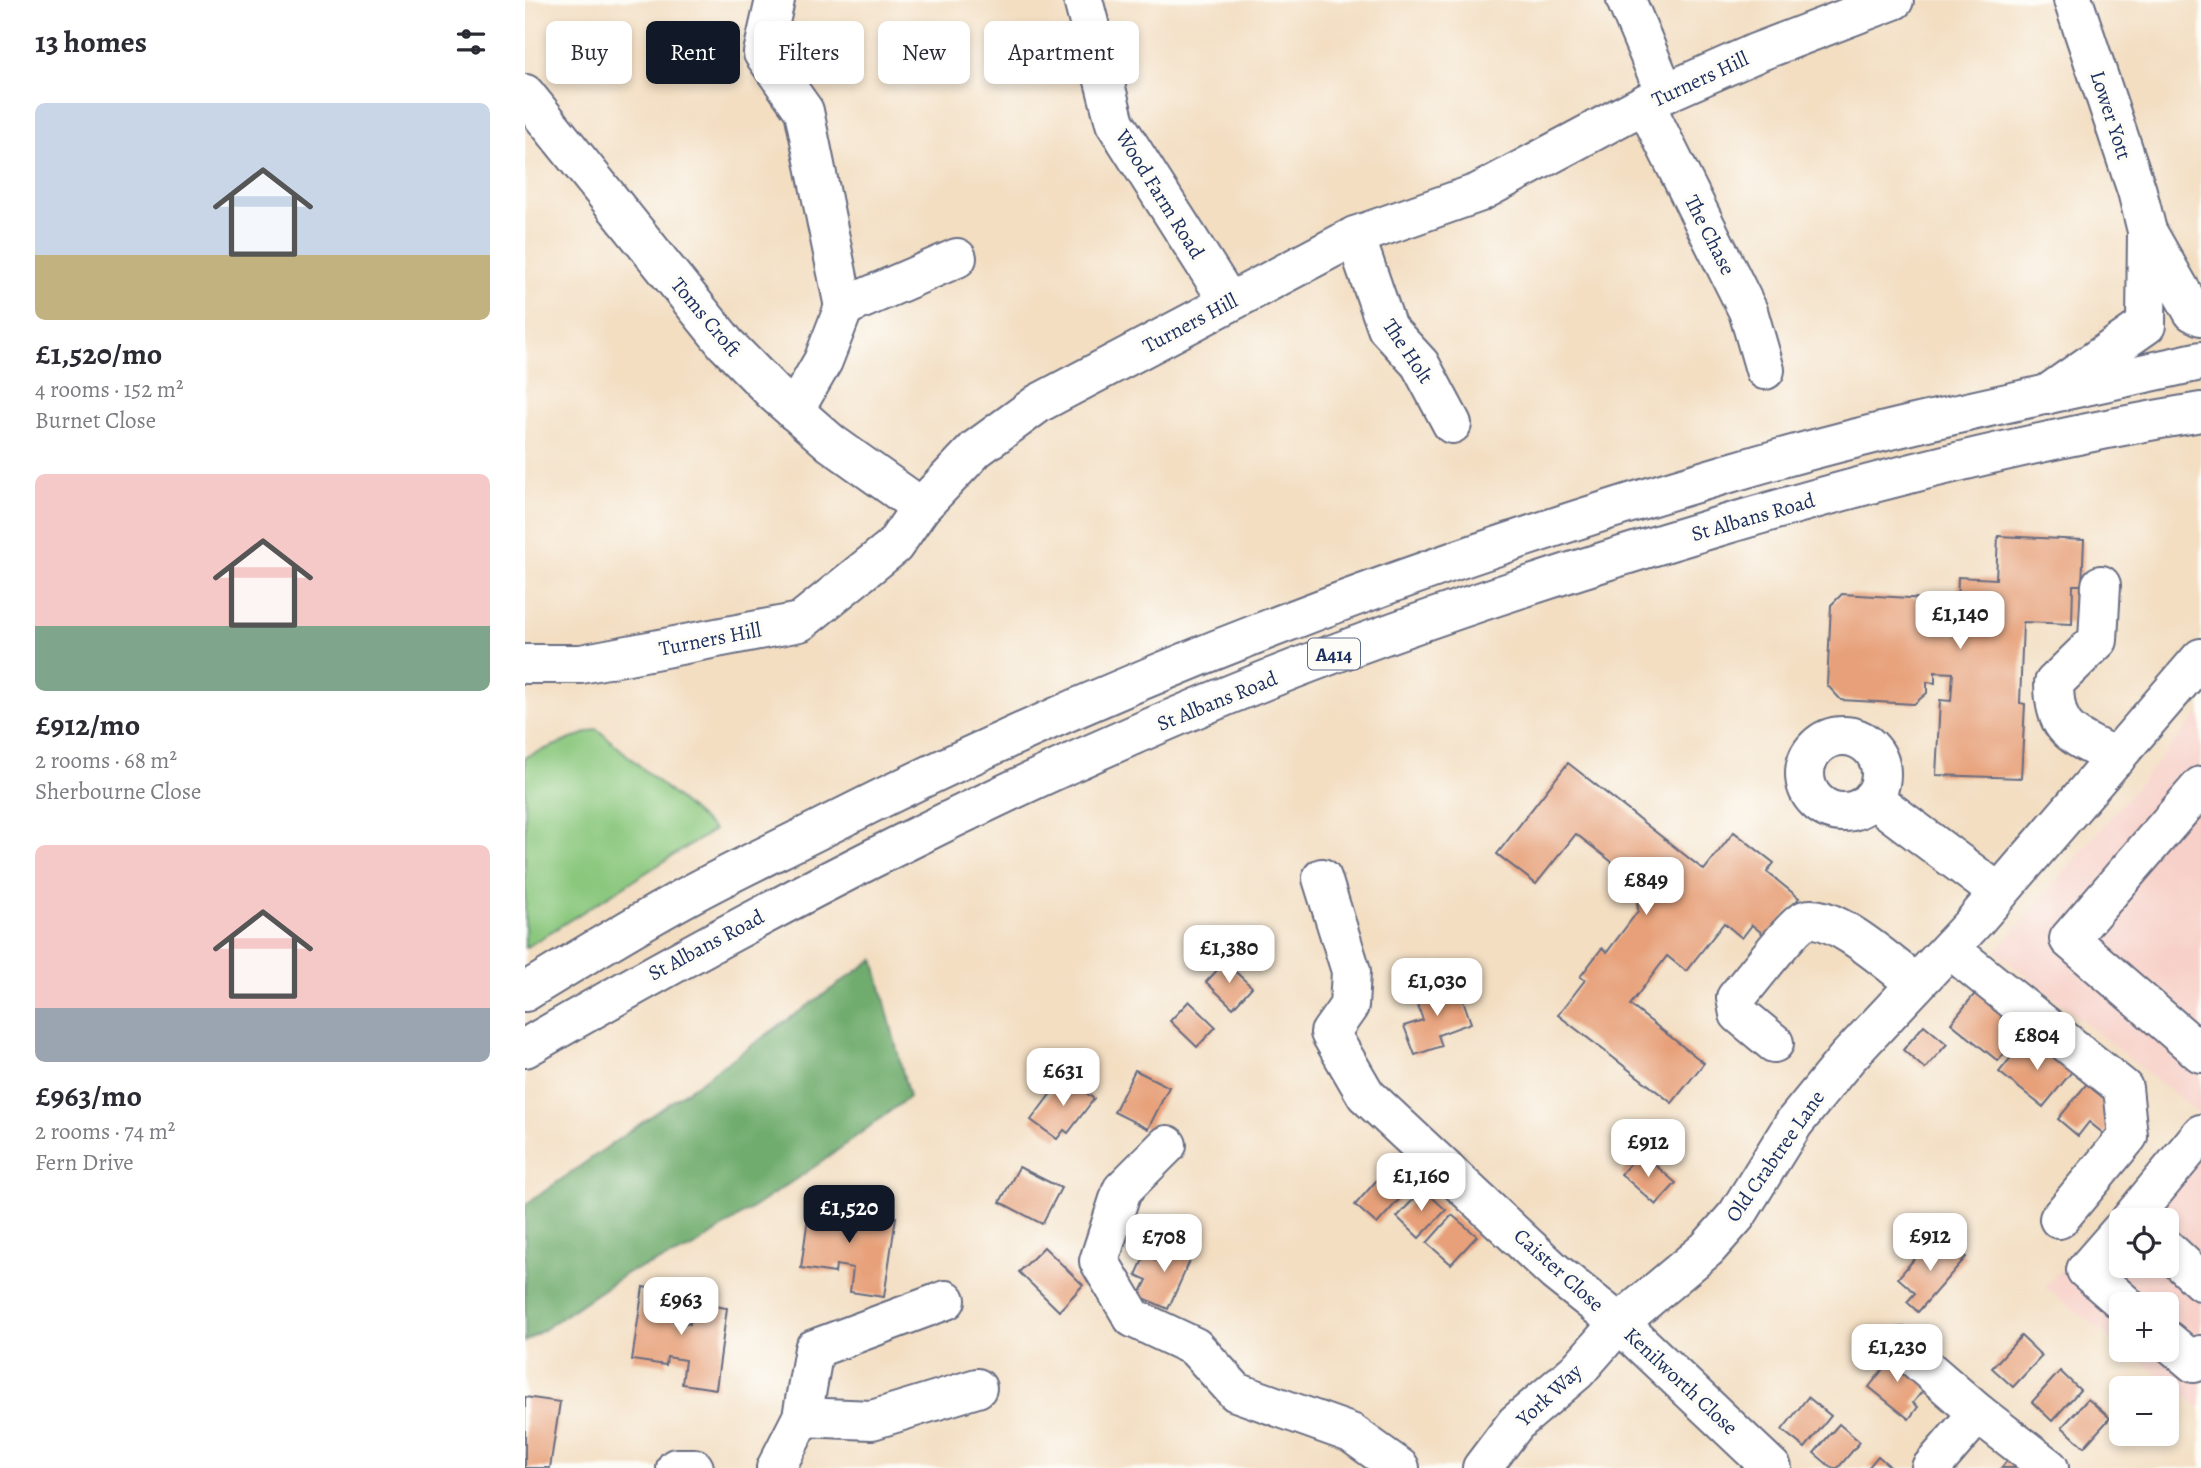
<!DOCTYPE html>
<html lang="en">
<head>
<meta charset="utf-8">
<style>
	:root { --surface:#fff; --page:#f2f2f3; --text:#2b2b33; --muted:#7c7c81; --accent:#111827 }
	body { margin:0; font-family:Alegreya,serif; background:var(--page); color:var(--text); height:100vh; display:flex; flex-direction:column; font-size:26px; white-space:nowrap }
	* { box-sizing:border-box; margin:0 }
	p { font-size:23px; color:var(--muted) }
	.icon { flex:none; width:38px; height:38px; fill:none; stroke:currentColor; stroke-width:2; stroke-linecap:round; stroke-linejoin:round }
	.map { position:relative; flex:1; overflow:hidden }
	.sheet { display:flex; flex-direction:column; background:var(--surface); width:525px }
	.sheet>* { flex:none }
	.hud { position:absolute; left:21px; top:21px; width:665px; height:63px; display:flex; gap:14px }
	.controls { position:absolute; left:1584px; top:1208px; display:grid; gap:14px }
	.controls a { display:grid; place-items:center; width:70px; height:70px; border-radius:10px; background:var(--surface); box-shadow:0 4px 10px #0003; font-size:35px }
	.price { position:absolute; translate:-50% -60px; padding:0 16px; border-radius:14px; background:#fff; color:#222; font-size:23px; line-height:46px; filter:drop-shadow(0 2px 4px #0008) }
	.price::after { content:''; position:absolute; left:50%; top:42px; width:21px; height:16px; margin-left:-10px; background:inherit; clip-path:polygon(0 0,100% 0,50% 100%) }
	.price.on { background:var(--accent); color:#fff }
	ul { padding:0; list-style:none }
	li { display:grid; align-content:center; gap:14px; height:371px; padding:0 35px }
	li span { display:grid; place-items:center; height:217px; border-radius:10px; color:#555 }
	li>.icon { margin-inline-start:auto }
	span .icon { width:126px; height:126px; fill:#fffc; stroke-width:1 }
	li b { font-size:30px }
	h2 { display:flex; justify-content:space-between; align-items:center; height:84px; padding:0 35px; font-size:30px }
	.tag { padding:0 24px; border-radius:10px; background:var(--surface); box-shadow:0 4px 10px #0003; font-size:24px; line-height:63px }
	.tag.on { background:var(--accent); color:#fff }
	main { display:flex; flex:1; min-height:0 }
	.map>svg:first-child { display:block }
</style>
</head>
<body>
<main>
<section class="sheet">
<h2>13 homes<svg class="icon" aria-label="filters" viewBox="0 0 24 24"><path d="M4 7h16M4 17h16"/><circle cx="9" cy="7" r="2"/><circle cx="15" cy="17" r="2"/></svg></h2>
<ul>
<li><span style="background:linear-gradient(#c9d6e8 70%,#c2b280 0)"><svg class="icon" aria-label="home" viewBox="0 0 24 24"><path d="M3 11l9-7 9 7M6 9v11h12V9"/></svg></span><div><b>£1,520/mo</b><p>4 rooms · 152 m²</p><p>Burnet Close</p></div></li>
<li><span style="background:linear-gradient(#f6c9c9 70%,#7fa58c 0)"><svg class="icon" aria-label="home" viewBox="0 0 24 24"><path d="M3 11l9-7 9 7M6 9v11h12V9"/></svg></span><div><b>£912/mo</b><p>2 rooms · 68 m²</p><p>Sherbourne Close</p></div></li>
<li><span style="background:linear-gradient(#f6c9c9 75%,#9aa5b1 0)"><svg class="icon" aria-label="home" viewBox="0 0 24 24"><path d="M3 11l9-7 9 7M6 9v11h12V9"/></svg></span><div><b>£963/mo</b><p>2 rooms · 74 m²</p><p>Fern Drive</p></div></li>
</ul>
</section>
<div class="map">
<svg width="1676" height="1468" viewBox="0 0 1676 1468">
	<rect width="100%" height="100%" fill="#fdfcf7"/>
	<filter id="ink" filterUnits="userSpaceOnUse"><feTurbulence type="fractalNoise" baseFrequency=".0143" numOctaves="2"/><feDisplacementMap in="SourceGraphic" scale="14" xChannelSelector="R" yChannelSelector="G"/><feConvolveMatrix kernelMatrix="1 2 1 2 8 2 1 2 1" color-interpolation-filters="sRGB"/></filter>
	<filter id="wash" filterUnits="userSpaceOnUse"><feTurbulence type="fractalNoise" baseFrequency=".00686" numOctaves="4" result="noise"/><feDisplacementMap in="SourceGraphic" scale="28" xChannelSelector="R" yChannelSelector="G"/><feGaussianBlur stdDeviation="1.57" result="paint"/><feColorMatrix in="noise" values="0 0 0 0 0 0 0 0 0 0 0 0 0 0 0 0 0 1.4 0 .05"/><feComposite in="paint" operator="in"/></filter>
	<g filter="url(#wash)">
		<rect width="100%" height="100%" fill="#f3dec2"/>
		<!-- built -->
		<path fill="#f7d1c9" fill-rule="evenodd" d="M1676,711V1408L1600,1349H1642V1304H1596V1346L1520,1287L1674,1114L1471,952ZM1596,1220H1642V1265H1596Z"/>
		<!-- green -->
		<polygon fill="#8bc87e" stroke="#537c6e" stroke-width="2" points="72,729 189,830 0,948 0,757"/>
		<!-- forest -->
		<polygon fill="#70ac6d" stroke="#466e66" stroke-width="2" points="349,959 384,1097 298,1161 166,1249 102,1273 0,1342 0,1205"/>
		<g id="blocks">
			<!-- building -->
			<g fill="#e7a079">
				<polygon points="1473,536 1559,540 1557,585 1548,585 1547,624 1498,622 1495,703 1500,704 1496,778 1411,775 1415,700 1426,701 1428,673 1410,672 1410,683 1402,682 1402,693 1389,704 1316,700 1302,685 1306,605 1317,594 1402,599 1415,612 1414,633 1431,634 1433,577 1471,579"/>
				<polygon points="1043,763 1179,870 1209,832 1249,863 1242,872 1274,898 1243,938 1227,925 1217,938 1199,923 1161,971 1142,956 1105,1005 1179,1063 1147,1103 1033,1015 1060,980 1055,977 1077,948 1082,952 1113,911 1110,880 1051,834 1011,884 972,854"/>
				<polygon points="700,962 727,987 708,1008 681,982"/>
				<polygon points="932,983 946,1023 913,1035 917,1046 890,1055 879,1026 898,1020 890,998"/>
				<polygon points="1457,985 1485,1008 1476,1018 1495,1034 1473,1061 1426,1023"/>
				<polygon points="664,1001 691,1027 672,1047 645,1021"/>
				<polygon points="1399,1025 1422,1044 1400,1069 1378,1050"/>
				<polygon points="1498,1043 1511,1053 1520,1043 1550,1068 1518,1107 1474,1072"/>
				<polygon points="610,1070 644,1087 623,1129 589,1112"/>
				<polygon points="539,1076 569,1099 543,1133 539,1130 532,1139 506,1120"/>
				<polygon points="1564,1081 1599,1110 1579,1134 1564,1122 1553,1136 1533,1119"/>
				<polygon points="1115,1152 1151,1183 1131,1205 1096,1174"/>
				<polygon points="866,1164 888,1184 852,1224 830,1205"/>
				<polygon points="494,1167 536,1188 517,1224 475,1202"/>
				<polygon points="898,1189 921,1210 894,1238 872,1217"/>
				<polygon points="286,1196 320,1201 316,1230 333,1232 336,1211 371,1217 359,1297 325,1292 328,1268 311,1265 310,1273 276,1268"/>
				<polygon points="927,1215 952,1236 926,1264 902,1243"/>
				<polygon points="639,1241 668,1254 643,1309 614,1296 622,1280 611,1275 620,1255 631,1260"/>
				<polygon points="1426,1243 1441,1257 1393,1312 1382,1302 1390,1293 1373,1278 1402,1244 1415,1255"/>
				<polygon points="519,1247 558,1285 534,1311 494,1272"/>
				<polygon points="118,1287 152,1293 148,1321 165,1324 168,1303 202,1308 191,1389 157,1384 160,1360 142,1357 141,1365 107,1360"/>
				<polygon points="1496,1336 1517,1356 1488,1387 1467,1368"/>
				<polygon points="1355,1347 1402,1385 1388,1403 1393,1407 1384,1419 1344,1387 1358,1369 1346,1359"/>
				<polygon points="1535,1371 1555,1390 1527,1421 1507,1402"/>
				<polygon points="0,1397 35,1402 25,1468 0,1468"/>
				<polygon points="1283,1397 1306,1416 1280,1448 1257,1430"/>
				<polygon points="1563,1399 1585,1418 1559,1447 1537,1427"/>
				<polygon points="1314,1424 1335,1442 1313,1468 1307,1468 1289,1453"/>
				<polygon points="1491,1450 1512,1468 1476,1468"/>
				<polygon points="1353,1456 1367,1468 1343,1468"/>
			</g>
		</g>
	</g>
	<g filter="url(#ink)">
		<use href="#blocks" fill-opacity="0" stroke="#676c81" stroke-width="2"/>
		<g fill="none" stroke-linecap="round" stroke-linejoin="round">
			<!-- minor casing -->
			<g stroke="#676c81" stroke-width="42">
				<g id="minor">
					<polyline points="250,0 238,53 279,111 319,307 432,258"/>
					<polyline points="558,0 590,123 704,302"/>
					<polyline points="1101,0 1140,93"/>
					<polyline points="0,94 201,344 249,393 306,443 396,507"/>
					<polyline points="1120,104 1223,311 1240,370"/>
					<polyline points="1623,233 1668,312 1676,316"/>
					<polyline points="830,236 862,328 895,364 927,424"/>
					<polyline points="1521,395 1621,325 1622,231 1612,191 1548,0"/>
					<polyline points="269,411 298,361 319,307"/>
					<path d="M1576,585L1573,640L1529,683C1529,734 1549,735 1591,758"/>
					<polyline points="0,664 56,664 275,622 369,546 396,507 451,449 514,403 830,236 953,193 1140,93 1233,52 1369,0"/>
					<circle cx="1318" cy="774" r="38"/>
					<polyline points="1676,786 1544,939 1676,1053"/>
					<polyline points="1347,798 1474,893"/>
					<polyline points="797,878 826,971 824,1006 805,1033 841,1095 1030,1272 1094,1323 1247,1468"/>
					<polyline points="1425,949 1598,1088 1603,1136 1534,1219"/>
					<path d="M1249,1043L1214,1014L1211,998C1224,983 1265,929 1278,921C1303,907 1371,969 1391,984"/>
					<polyline points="642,1145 597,1190 574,1261 608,1318 670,1347 711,1392 826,1433 875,1468"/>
					<polyline points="1605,1220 1676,1134"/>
					<polyline points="1596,1230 1561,1270 1600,1304"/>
					<polyline points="1642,1249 1676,1281"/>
					<polyline points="1642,1340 1669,1363 1676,1355"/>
					<polyline points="1377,1347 1453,1413 1524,1468"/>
					<polyline points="277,1417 347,1420 452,1388"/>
					<polyline points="151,1468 169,1468"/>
					<polyline points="251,1468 277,1417 289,1349 421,1300"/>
					<polyline points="957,1468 991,1423 1052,1371 1094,1323 1182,1249 1212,1215 1269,1123 1322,1058 1450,921 1676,658"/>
					<polyline points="1406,1468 1453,1413"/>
				</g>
			</g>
			<!-- major casing -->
			<g stroke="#676c81" stroke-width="42">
				<g id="major">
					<path d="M0,992C49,962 98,932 148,904C197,876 250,852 301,826C588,680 892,565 1201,474C1357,427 1517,396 1676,361"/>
					<path d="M0,1048C240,909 487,780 746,678C892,620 1041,572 1192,527C1350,480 1512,439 1676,412"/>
				</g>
			</g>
			<!-- minor -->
			<use href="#minor" stroke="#fff" stroke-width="38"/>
			<!-- major -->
			<use href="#major" stroke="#fff" stroke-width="38"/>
		</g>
	</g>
	<g text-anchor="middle" stroke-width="7" stroke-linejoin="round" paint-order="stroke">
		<!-- shield labels -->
		<rect fill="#fdfcf7" stroke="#5f6c8c" stroke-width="2" x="783" y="638.5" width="52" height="31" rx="5"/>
		<g font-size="19" font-weight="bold" fill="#1b2f5e">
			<text x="809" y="661">A414</text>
		</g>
		<!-- street labels -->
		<g font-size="21" fill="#1b2f5e" stroke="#fdfcf7">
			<text transform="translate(1175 79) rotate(-25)" y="7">Turners Hill</text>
			<text transform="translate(1586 115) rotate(72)" y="7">Lower Yott</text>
			<text transform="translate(635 194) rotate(58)" y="7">Wood Farm Road</text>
			<text transform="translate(1185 235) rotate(63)" y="7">The Chase</text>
			<text transform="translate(181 317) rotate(50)" y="7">Toms Croft</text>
			<text transform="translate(665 323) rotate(-28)" y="7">Turners Hill</text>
			<text transform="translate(883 351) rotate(56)" y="7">The Holt</text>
			<text transform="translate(1228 517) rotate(-16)" y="7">St Albans Road</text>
			<text transform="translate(185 639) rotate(-11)" y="7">Turners Hill</text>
			<text transform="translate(692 701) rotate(-22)" y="7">St Albans Road</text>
			<text transform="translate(181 945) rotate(-28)" y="7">St Albans Road</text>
			<text transform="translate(1250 1156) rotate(-55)" y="7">Old Crabtree Lane</text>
			<text transform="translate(1034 1270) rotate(42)" y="7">Caister Close</text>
			<text transform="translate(1156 1381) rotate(43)" y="7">Kenilworth Close</text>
			<text transform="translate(1024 1395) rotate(-43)" y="7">York Way</text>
		</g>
	</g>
</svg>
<div class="controls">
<a><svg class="icon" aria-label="locate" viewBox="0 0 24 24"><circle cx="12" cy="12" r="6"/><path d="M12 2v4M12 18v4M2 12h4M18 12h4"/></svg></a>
<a>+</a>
<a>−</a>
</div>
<b class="price" style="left:1435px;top:651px">£1,140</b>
<b class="price" style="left:1121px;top:917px">£849</b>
<b class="price" style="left:704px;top:985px">£1,380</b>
<b class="price" style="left:912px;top:1018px">£1,030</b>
<b class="price" style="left:1512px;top:1072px">£804</b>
<b class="price" style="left:538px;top:1108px">£631</b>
<b class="price" style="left:1123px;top:1179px">£912</b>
<b class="price" style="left:896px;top:1213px">£1,160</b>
<b class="price on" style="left:324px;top:1245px">£1,520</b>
<b class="price" style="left:1405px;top:1273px">£912</b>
<b class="price" style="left:639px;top:1274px">£708</b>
<b class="price" style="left:156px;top:1337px">£963</b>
<b class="price" style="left:1372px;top:1384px">£1,230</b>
<div class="hud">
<a class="tag">Buy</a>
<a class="tag on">Rent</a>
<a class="tag">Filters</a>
<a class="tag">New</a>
<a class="tag">Apartment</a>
</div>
</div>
</main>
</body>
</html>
